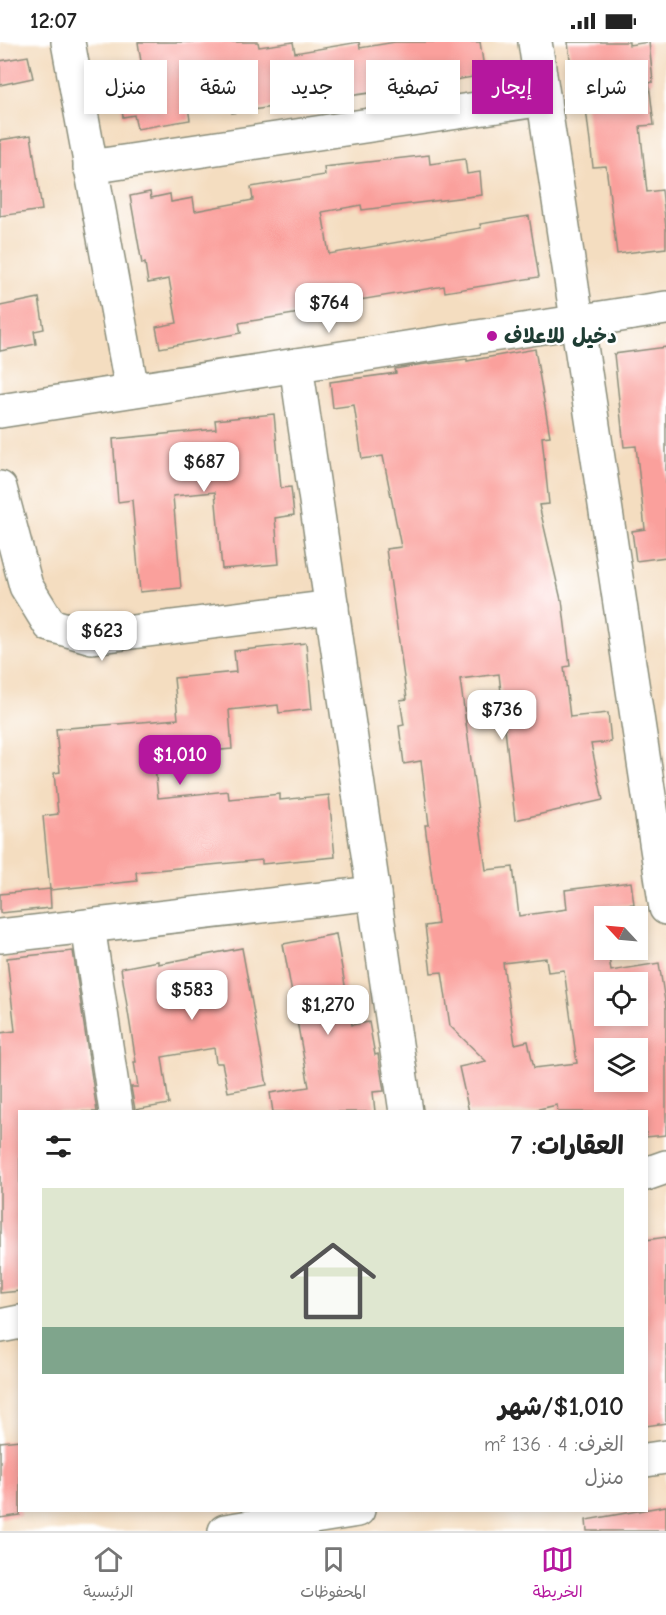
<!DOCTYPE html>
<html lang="ar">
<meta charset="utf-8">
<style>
body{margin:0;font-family:"Comic Neue","Playpen Sans Arabic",sans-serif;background:#f2f2f2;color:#222;direction:rtl;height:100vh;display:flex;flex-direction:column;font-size:22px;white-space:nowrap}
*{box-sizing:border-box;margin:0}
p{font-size:20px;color:#767676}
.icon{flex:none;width:33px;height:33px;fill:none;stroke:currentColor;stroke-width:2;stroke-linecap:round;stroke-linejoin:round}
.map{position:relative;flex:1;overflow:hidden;direction:ltr}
.panel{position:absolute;left:18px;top:1068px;width:630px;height:402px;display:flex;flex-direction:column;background:#fff;border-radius:0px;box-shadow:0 3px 9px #0003;direction:rtl}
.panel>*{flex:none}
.banner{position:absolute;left:18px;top:18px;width:630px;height:54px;direction:rtl;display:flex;gap:12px}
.needle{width:39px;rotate:296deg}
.buttons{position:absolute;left:594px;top:864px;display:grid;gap:12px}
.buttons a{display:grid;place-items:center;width:54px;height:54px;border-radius:0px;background:#fff;box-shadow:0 3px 9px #0003;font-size:30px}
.price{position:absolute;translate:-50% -51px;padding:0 14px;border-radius:12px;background:#fff;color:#222;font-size:20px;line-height:39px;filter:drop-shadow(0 2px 3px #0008)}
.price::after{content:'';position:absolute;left:50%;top:36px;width:18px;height:14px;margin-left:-9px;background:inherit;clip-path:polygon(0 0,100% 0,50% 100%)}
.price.current{background:#b5179e;color:#fff}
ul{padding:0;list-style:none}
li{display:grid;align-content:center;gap:12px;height:318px;padding:0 24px}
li+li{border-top:2px solid #e0e0e0}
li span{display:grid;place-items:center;height:186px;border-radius:0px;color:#555}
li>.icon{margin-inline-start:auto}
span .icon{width:108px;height:108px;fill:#fffc;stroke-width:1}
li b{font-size:26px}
h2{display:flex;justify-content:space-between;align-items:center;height:72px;padding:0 24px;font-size:26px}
.chip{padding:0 21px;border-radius:0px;background:#fff;box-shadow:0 3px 9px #0003;font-size:21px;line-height:54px}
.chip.current{background:#b5179e;color:#fff}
.status{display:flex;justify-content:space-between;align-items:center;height:42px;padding:0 30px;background:#fff;direction:ltr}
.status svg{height:16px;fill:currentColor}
.dock{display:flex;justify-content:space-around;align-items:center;height:84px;border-top:2px solid #e0e0e0;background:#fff;font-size:16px;color:#767676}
.dock a{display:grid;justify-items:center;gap:3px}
.dock .current{color:#b5179e}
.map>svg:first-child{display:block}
</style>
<div class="status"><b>12:07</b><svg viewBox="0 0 49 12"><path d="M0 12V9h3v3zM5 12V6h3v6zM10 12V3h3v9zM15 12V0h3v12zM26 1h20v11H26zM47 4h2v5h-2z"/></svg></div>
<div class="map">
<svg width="666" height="1489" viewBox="0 0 666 1489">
<rect width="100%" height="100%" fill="#fff"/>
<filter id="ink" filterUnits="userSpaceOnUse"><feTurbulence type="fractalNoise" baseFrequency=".0167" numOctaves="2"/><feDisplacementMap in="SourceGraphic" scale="12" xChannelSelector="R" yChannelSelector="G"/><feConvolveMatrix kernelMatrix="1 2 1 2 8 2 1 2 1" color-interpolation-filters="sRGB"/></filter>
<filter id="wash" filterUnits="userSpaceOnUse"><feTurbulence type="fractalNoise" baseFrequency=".008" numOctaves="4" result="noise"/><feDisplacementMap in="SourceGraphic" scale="24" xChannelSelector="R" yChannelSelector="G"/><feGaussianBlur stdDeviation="1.35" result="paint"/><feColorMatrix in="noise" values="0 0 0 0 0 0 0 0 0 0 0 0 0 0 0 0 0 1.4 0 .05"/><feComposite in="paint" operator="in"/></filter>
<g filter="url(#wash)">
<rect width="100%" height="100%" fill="#f4ddc0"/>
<g id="blocks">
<g fill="#faa09c" fill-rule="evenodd">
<polygon points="138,0 258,0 259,5 293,0 295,11 359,0 360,6 395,0 480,0 485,33 420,44 419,37 375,43 376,50 232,71 228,45 189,51 191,59 187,59 190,78 137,87 134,73 123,75 118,38 143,33"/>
<polygon points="568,0 629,0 629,3 649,0 653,40 649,41 654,83 640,84 647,150 662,148 666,186 666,206 617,212 606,124 593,125 582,33 572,34"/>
<polygon points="28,14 33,36 0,43 0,19"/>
<polygon points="31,93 42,168 0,174 0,98"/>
<polygon points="429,113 430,122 465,117 467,132 480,130 482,153 362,168 361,163 322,170 329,212 481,186 480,182 529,174 539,235 445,250 444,244 335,262 336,265 239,281 241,291 160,306 156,285 177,281 169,237 148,241 145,221 142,222 130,154 150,150 151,156 170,152 171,160 193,156 195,169 253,158 251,145 325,133 324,125"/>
<polygon points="39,256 44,287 34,289 36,302 0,309 0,264"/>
<polygon points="666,305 666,515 636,519 632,489 645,487 636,404 624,405 614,312"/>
<path d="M535,307L550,394L542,395L549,462L539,463L561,558H562L570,624L564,625L570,675L608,671L611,700L591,702L603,758L515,778L499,632L460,637L486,828L513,825L519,874L567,867L565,848L631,840L634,862L604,865V908H608L611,929L659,921L666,966V1093L646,1095V1070H558L557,1063L526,1070H469L459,1025L486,1019L450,984L442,930L431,931L425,884L438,882L425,783H429L421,719L404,722L399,684L404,683L400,658L407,657L386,507L401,505L383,414L362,417L354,363L333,366L330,340L396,331L395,327L418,323L467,317V319ZM546,916L548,930L564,928L577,1021L534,1026L528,999L515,1002L503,921ZM604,940H638V974H604ZM604,1006H638V1040H604Z"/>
<polygon points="274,372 281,446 291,445 294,473 275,476 279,522 222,527 215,450 173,454 181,546 140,550 132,458 118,460 113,397 216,387 215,378"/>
<polygon points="306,601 312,667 279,671 278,663 229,668 232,707 154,714 158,756 228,749 229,757 280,752 280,758 329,753 335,815 262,822 262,818 136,830 137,839 50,848 43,774 58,772 54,731 60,730 56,687 178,677 174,636 236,630 234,609"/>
<polygon points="50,847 51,866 0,871 0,852"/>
<polygon points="336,892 352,983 369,980 375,1013 378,1012 384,1049 373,1050 375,1070 273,1070 270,1051 309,1045 283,902"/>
<polygon points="242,906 267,1043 228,1050 222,1021 216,1021 214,1006 162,1015 169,1062 135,1068 131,1045 138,1045 134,1020 136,1020 121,926 158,919 158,922"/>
<polygon points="73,909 97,1070 20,1070 20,1249 0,1251 0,991 15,989 7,916"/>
<polygon points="666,1195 666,1381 646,1384 646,1198"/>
<polygon points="20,1398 20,1473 0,1476 0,1400"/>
<polygon points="666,1464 666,1489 587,1489 586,1478"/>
</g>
</g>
</g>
<g filter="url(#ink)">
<use href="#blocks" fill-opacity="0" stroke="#8a8d7a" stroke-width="1.5"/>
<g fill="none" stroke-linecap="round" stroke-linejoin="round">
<defs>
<g id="minor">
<polyline points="68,0 132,348"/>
<polyline points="535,0 666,866"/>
<polyline points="90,125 544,57"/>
<polyline points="296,323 406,1070"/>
<polyline points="0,369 666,266"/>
<polyline points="0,446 26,544 50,583 92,595 332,565"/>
<polyline points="88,884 116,1070"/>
<polyline points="0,894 374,851"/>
<polyline points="646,1132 666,1125"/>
<polyline points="0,1284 20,1280"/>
<polyline points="646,1418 666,1415"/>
<polyline points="225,1489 358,1468"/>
</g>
</defs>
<use href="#minor" stroke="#8a8d7a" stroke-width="36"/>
<use href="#minor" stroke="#fff" stroke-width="33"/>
</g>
</g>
<circle fill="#b5179e" stroke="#fff" stroke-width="2" cx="492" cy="294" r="6"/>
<g text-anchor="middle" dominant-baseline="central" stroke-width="4.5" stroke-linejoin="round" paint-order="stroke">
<g font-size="21" font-weight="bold" fill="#1f3d34" stroke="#fff" text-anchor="start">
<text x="504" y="294">دخيل للاعلاف</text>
</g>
</g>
</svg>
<div class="buttons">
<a><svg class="needle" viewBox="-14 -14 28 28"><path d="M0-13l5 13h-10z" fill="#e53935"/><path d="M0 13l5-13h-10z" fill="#767676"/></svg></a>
<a><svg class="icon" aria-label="locate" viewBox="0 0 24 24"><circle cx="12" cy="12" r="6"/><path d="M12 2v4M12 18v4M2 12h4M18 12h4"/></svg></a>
<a><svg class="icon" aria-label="layers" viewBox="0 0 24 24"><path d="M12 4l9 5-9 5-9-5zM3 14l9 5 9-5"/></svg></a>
</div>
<b class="price" style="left:329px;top:292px">$764</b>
<b class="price" style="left:204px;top:451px">$687</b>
<b class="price" style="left:102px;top:620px">$623</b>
<b class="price" style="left:502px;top:699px">$736</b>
<b class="price current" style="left:180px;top:744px">$1,010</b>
<b class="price" style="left:192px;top:979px">$583</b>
<b class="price" style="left:328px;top:994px">$1,270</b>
<div class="banner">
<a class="chip">شراء</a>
<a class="chip current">إيجار</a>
<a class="chip">تصفية</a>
<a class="chip">جديد</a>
<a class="chip">شقة</a>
<a class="chip">منزل</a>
</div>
<section class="panel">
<h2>العقارات: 7<svg class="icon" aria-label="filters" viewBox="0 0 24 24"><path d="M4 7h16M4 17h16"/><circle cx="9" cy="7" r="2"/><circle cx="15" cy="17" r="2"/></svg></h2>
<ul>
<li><span style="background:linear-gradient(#dfe7d0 75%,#7fa58c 0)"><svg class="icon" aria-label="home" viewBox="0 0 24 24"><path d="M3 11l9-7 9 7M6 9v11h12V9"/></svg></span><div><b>$1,010/شهر</b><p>الغرف: 4 · 136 m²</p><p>منزل</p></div></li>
</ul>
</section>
</div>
<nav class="dock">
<a class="current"><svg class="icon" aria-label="map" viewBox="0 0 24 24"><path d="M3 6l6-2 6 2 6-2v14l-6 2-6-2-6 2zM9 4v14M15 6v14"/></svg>الخريطة</a>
<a><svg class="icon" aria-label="saved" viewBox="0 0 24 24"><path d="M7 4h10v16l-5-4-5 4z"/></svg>المحفوظات</a>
<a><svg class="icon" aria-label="home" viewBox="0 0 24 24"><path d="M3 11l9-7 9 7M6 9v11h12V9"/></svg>الرئيسية</a>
</nav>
